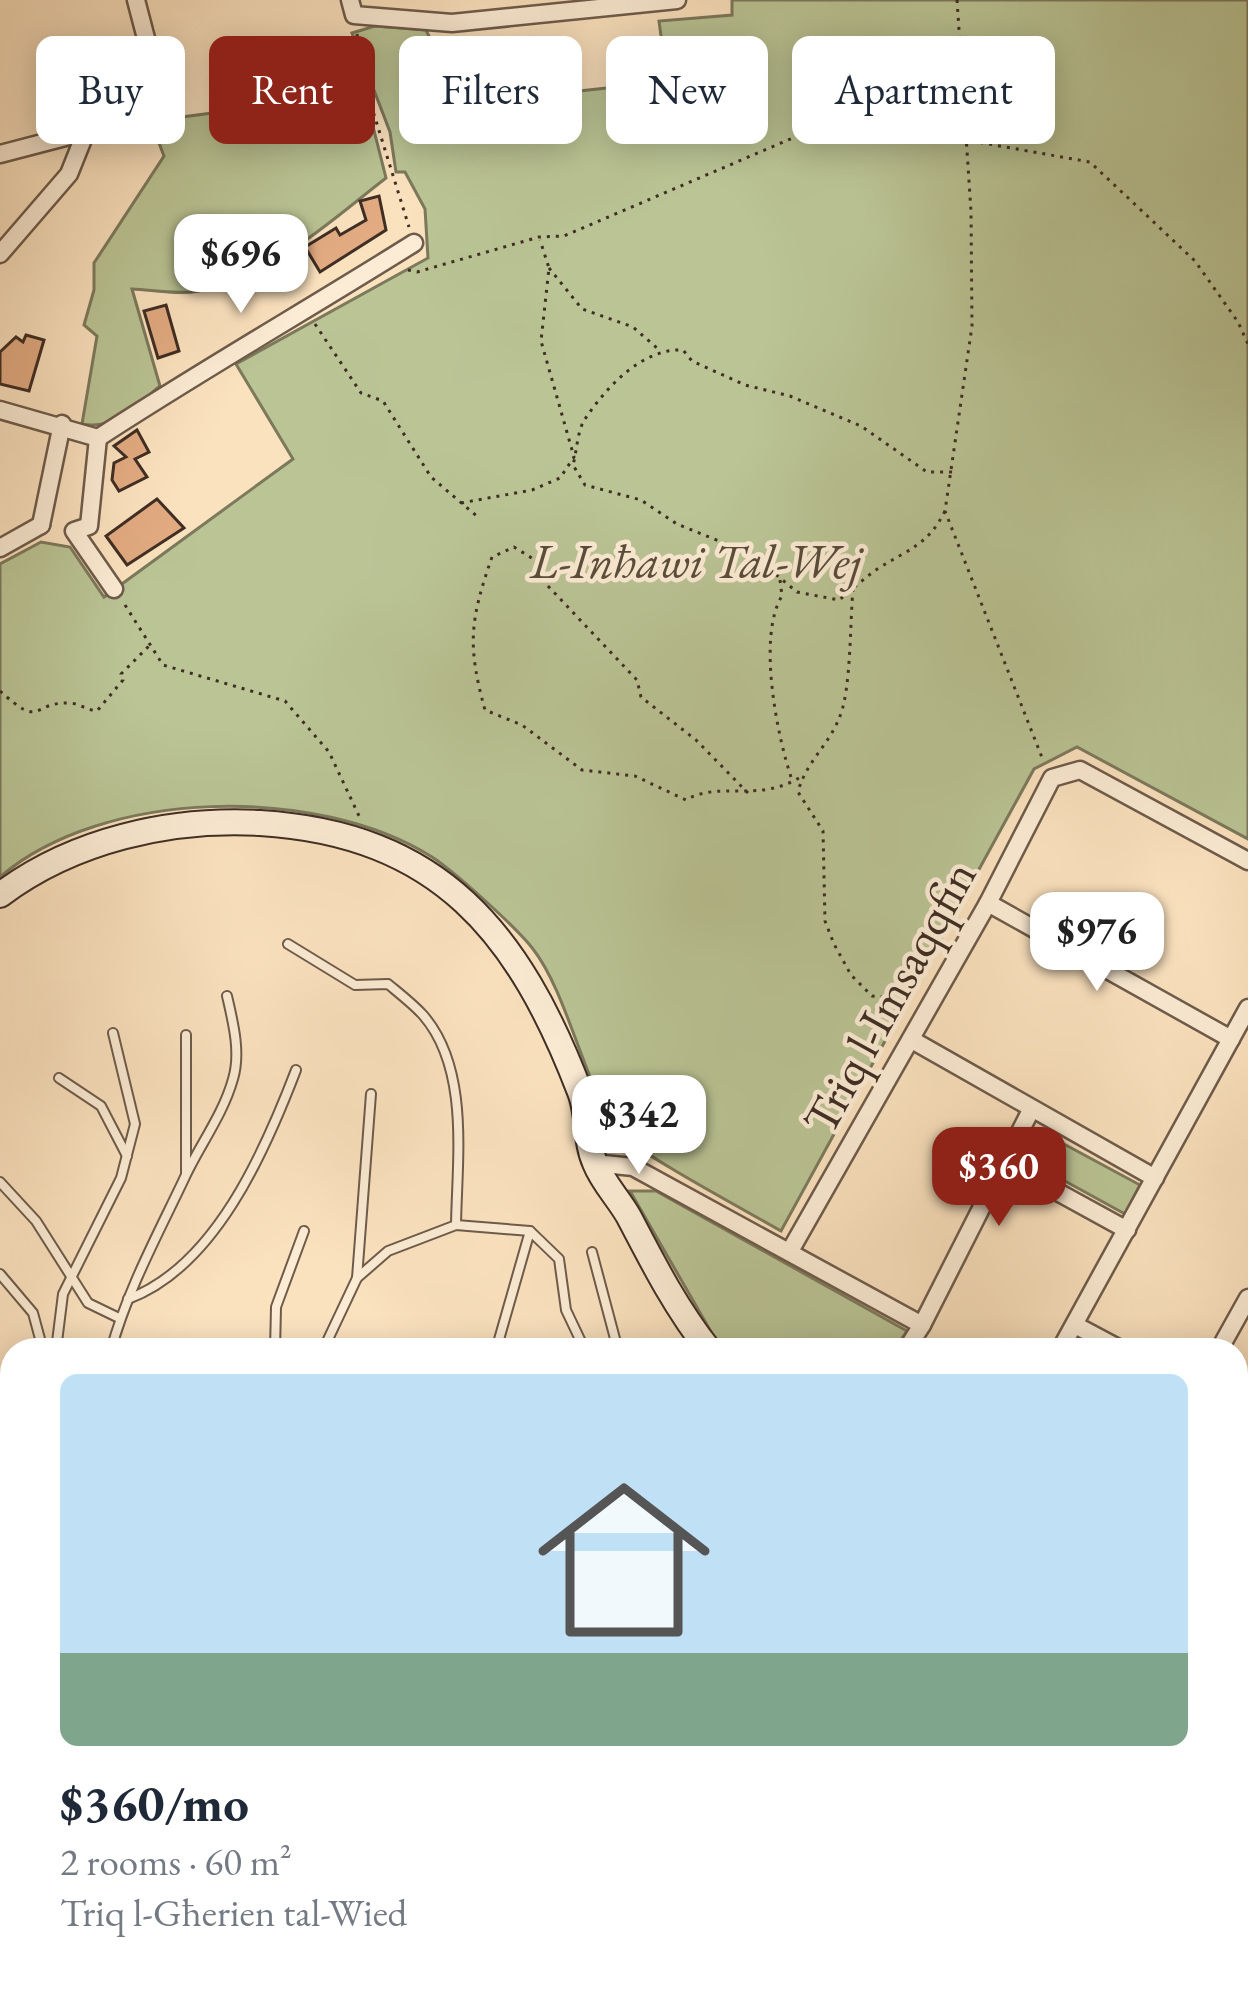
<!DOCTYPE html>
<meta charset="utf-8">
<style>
body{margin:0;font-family:"EB Garamond",serif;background:#f6f6f7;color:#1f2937;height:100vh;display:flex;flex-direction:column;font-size:45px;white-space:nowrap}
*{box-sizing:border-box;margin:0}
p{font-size:39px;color:#747a83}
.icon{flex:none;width:66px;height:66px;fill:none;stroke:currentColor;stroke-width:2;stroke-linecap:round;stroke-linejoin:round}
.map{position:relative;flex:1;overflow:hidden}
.panel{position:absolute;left:0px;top:1338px;width:1248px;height:660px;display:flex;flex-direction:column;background:#fff;border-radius:36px 36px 0 0;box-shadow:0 6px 30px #0003}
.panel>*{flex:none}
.banner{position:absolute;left:36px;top:36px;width:1176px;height:108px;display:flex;gap:24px}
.price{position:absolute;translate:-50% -102px;padding:0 27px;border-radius:24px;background:#fff;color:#222;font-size:39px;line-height:78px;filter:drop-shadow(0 3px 6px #0008)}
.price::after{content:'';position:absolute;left:50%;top:72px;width:36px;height:27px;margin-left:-18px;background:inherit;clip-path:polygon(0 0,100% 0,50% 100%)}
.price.selected{background:#8f2418;color:#fff}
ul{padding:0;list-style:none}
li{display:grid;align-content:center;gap:24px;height:636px;padding:0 60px}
li span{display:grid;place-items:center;height:372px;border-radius:18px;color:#555}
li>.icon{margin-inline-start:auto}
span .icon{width:216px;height:216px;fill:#fffc;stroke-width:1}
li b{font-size:51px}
.pill{padding:0 42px;border-radius:18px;background:#fff;box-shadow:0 6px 30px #0003;font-size:42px;line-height:108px}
.pill.selected{background:#8f2418;color:#fff}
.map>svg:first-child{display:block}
</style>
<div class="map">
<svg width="1248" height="1998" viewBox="0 0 1248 1998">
<rect width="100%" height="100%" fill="#fbe2bf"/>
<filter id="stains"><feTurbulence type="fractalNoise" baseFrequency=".00167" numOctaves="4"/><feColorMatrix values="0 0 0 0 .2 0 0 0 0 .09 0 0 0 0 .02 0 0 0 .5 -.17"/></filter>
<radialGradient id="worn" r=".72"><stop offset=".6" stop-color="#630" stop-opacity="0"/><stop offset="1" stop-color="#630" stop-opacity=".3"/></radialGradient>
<g fill="#bac495" stroke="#7c795c" stroke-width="3">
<path d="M732,0H1248V839L1077,747L1034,769L781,1231C752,1214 632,1150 618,1131C584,1085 568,994 533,949C517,928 455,872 432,857C318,785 103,788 0,877V564L41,542L70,547L104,597L293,459L236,364L428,258L425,209L405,172H396L390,132L352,33L375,26L426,30L461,104L643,84L664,58L659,21L732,15Z"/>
<path d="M362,83L386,178C329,222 271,277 199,291C178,295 153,290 132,289L160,386C135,407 115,430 82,424L97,336L84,325L94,290V263L164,156L157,138L182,117L340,96Z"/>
<polygon points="1038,1130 1140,1185 1125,1214 1023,1158"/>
<polygon points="630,1191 656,1191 907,1331 894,1350 729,1350 714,1337"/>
</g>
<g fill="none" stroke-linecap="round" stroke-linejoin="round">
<g stroke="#79847c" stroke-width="6">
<polyline points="1236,1933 1248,1941"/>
<polyline points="160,1998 186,1986"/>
</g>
</g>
<g fill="#e2ab82" stroke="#3f2e24" stroke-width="3">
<polygon points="379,196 386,230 320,272 305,247 336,228 340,235 366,220 360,201"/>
<polygon points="166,305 179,351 158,358 144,311"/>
<polygon points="26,335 44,340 29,391 0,384 0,352 16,337 23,342"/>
<polygon points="137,430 149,452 135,459 147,477 119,491 112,480 114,463 126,457 114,446"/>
<polygon points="157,499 184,528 127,565 106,536"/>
</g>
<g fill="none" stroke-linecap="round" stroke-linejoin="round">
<defs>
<g id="service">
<path d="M288,944L355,985L388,984C400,994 413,1004 423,1015C470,1069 457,1159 456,1225"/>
<polyline points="186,1035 186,1173"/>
<polyline points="59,1078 101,1106 127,1156"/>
<polyline points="0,1182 36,1221 88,1303 119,1318"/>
<polyline points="592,1252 618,1350"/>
<polyline points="0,1274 33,1313 43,1350"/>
<polyline points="357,1278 388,1251 456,1225 530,1231 559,1259 566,1310 585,1350"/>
<path d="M128,1299C215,1267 265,1151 296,1070"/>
<polyline points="56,1350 63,1294 121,1178 135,1124 113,1033"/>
<path d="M111,1350C127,1291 158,1234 184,1179C199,1146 223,1115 233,1079C241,1053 233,1022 227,996"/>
<polyline points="275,1350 276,1307 304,1231"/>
<polyline points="323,1350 357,1278 371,1094"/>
<polyline points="496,1350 530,1231"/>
<polyline points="0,1842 12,1848"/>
</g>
<g id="minor">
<polyline points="350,0 354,15 452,23 677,0"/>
<polyline points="0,154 165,111 136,0"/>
<polyline points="0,254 69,174 85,134"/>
<polyline points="0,410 98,438"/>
<path d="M98,438C202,370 309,309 414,243"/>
<polyline points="98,438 89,526 74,531 114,589"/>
<polyline points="41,525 62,424"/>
<polyline points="0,548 41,525"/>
<polyline points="988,903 1231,1039"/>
<polyline points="912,1040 1155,1178"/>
<polyline points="1003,1162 1127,1230"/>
<polyline points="594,1163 633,1167 922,1325 906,1350"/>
<polyline points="790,1251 988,903 1052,778 1080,770 1248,861"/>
<polyline points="922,1325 1031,1110"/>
<polyline points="1075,1325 1122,1350"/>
<polyline points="1060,1350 1248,1008"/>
<polyline points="1219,1350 1248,1298"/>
<polyline points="1236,1409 1248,1415"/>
<polyline points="1236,1578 1248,1585"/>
<polyline points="32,1998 46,1986"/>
</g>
<g id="secondary">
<path d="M0,895C73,840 170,818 260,823C440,834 519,933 580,1092C589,1114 585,1141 595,1163C603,1183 619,1199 629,1217C654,1265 676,1308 709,1350"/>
<polyline points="1236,1607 1248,1611"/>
</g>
</defs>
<use href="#service" stroke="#6e5b4b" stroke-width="12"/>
<use href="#minor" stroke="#6e5b4b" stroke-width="21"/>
<use href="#secondary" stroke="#3f2e24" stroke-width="28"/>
<g stroke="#3f2e24" stroke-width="3" stroke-dasharray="3 6" stroke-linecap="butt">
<polyline points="957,0 971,211 972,326 945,511 1043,760"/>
<polyline points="357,34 363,79 409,227"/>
<polyline points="549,268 582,309 633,327 657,348"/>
<polyline points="408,270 417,272 539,237 564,236 823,125 917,124 966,140 1090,162 1195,261 1238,322 1248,344"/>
<polyline points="315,324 361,393 383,401 431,477 479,518"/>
<polyline points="461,503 532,490 560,478 574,457 541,341 549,268 540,240"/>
<path d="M945,511C928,545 909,549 879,568C865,577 852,590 839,600L797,592L751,554L677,524L641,500L585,485L573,465C577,451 577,431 585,419C607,386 643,348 683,350L692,361L745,385L790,396L861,426L927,472H953"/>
<path d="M780,580L782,596C757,636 777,736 792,780"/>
<path d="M853,589C850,622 851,689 840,716C830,744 805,763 798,792L823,831L825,921L834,944L851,975L872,996L884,997L902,1018"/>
<polyline points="125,605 163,665 285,701 329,752 360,818"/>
<path d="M0,691C43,730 30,702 69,703C78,703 87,710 97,711L123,680L121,674L149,646"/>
<path d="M748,793L696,740L641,697L637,680L547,585L535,560L514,547L492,557C470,620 467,645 485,710L522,725L582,770L635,776L686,800C720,780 759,804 802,776"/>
<polyline points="201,1986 211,1992 227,1986"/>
<polyline points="1073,1986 1089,1998"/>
</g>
<use href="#service" stroke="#fcecd5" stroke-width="8"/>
<use href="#minor" stroke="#fcecd5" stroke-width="16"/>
<use href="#secondary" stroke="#fcecd5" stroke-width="24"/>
</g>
<g text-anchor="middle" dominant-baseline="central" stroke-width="9" stroke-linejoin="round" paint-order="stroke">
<g font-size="48" font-style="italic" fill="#584c3b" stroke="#fcecd5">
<text x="696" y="561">L-Inħawi Tal-Wej</text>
</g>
<g font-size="48" fill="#3f2e24" stroke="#fcecd5">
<text transform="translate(889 997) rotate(-61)">Triq l-Imsaqqfin</text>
</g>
</g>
<rect width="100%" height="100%" filter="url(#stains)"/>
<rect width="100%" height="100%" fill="url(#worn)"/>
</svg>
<b class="price" style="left:241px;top:316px">$696</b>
<b class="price" style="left:1097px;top:994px">$976</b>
<b class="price" style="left:639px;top:1177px">$342</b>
<b class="price selected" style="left:999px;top:1229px">$360</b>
<div class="banner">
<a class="pill">Buy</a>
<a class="pill selected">Rent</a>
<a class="pill">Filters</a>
<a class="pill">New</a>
<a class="pill">Apartment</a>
</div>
<section class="panel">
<ul>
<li><span style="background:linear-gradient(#bfe0f5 75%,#7fa58c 0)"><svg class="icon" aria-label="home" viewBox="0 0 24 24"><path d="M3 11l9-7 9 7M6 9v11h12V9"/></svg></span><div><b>$360/mo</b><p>2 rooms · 60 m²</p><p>Triq l-Għerien tal-Wied</p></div></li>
</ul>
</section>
</div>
